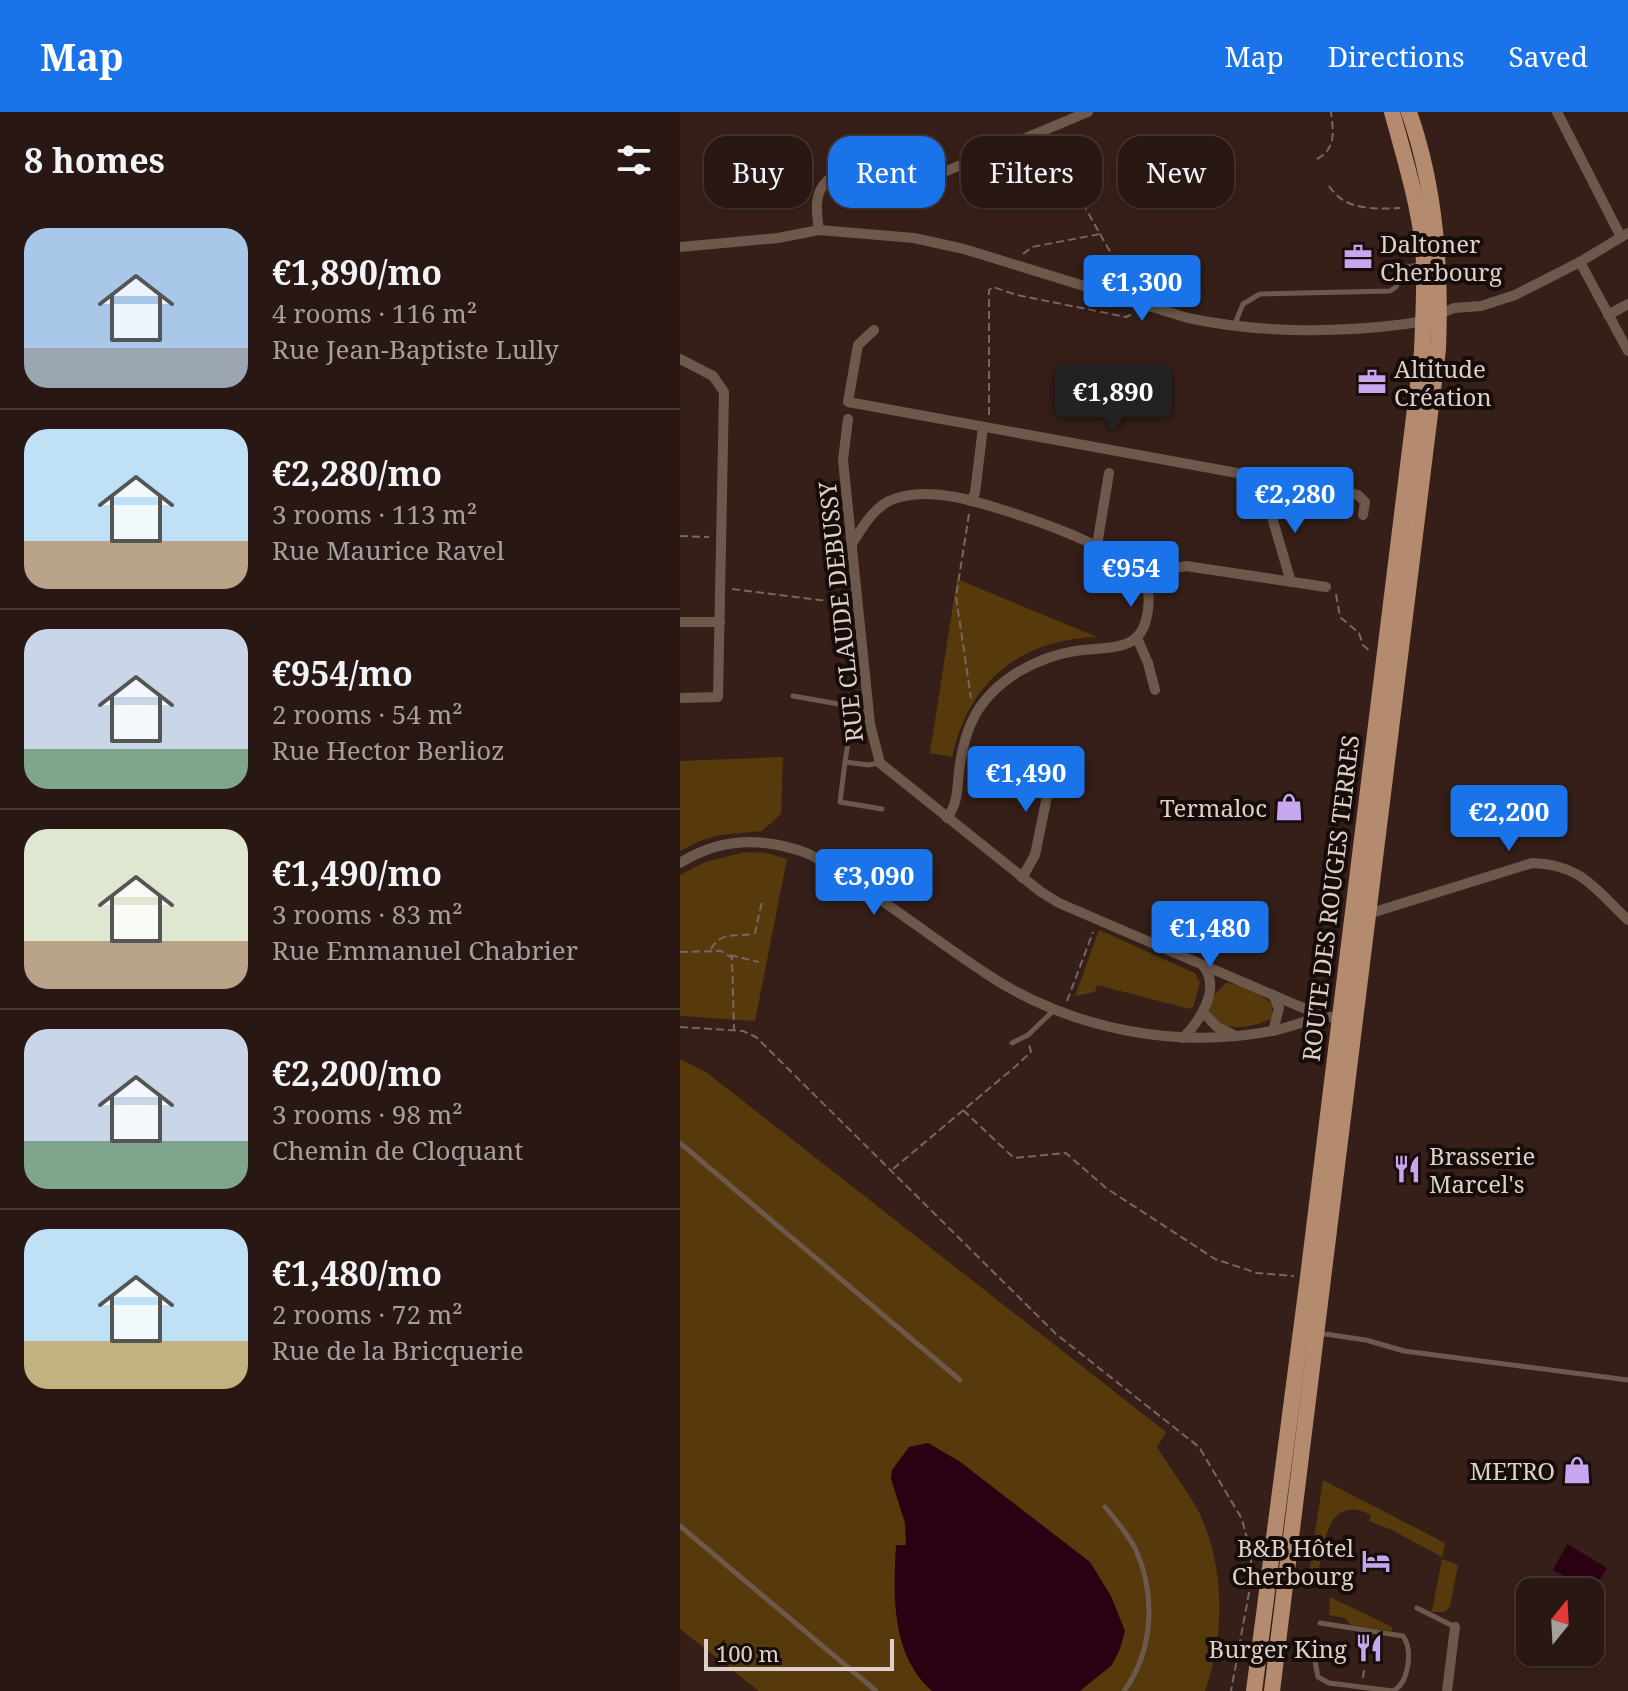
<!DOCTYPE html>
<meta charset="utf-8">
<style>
body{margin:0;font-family:"Noto Serif",serif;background:#342420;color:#f1f3f6;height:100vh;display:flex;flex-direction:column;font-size:30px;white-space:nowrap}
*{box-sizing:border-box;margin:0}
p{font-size:26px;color:#a59f9f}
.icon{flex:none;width:44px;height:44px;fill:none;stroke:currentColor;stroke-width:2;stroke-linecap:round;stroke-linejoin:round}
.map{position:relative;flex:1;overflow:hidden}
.panel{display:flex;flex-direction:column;background:#281712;width:680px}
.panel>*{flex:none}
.guide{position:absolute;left:24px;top:24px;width:760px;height:72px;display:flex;gap:16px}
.needle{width:52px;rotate:18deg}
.buttons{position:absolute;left:836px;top:1466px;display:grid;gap:16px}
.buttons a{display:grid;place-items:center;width:88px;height:88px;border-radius:16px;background:#281712;box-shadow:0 2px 6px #0004,0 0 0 2px #443632;font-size:40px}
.scale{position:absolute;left:24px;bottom:20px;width:190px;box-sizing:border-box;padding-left:8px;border:4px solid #dfcfca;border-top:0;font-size:22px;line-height:28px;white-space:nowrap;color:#dfcfca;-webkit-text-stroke:6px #160c09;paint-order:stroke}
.price{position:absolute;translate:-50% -68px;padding:0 18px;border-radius:8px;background:#1a73e8;color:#fff;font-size:26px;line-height:52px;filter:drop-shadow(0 2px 4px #0008)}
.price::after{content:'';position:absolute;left:50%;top:48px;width:24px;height:18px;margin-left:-12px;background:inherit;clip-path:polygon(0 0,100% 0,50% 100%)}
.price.on{background:#222;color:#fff}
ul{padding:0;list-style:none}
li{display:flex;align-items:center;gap:24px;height:200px;padding:0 24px}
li+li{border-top:2px solid #443632}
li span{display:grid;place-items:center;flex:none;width:224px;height:160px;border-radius:24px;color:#555}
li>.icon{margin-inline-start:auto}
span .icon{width:96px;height:96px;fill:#fffc;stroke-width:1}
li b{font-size:34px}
h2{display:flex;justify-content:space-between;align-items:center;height:96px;padding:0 24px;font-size:34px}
.tag{padding:0 28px;border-radius:24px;background:#281712;box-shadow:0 2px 6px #0004,0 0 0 2px #443632;font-size:28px;line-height:72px}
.tag.on{background:#1a73e8;color:#fff}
header{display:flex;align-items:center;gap:48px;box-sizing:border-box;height:112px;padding:0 40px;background:#1a73e8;color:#fff}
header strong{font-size:38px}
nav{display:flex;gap:44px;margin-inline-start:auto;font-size:28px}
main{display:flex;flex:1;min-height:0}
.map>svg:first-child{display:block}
</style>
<header>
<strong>Map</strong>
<nav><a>Map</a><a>Directions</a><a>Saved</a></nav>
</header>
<main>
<section class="panel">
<h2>8 homes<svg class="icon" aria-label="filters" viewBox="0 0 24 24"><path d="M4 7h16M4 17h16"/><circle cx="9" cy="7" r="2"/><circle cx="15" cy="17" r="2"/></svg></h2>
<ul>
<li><span style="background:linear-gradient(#a9c7e8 75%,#9aa5b1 0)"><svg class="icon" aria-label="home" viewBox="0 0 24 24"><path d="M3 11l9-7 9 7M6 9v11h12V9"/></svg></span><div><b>€1,890/mo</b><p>4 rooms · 116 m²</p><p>Rue Jean-Baptiste Lully</p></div></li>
<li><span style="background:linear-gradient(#bfe0f5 70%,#b9a48a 0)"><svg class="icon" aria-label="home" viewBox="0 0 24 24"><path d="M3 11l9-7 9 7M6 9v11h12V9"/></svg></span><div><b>€2,280/mo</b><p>3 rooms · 113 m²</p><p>Rue Maurice Ravel</p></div></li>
<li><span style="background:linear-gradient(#c9d6e8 75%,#7fa58c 0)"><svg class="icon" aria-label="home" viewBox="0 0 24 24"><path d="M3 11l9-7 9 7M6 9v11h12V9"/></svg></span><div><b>€954/mo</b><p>2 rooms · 54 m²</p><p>Rue Hector Berlioz</p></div></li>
<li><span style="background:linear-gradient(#dfe7d0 70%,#b9a48a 0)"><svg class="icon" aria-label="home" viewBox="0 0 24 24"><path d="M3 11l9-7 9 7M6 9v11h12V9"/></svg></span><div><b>€1,490/mo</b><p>3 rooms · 83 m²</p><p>Rue Emmanuel Chabrier</p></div></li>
<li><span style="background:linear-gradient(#c9d6e8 70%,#7fa58c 0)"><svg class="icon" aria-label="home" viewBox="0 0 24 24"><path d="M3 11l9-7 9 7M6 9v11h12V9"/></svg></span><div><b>€2,200/mo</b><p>3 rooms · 98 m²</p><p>Chemin de Cloquant</p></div></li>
<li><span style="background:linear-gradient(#bfe0f5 70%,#c2b280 0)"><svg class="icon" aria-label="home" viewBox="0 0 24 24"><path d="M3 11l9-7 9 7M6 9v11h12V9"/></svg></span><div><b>€1,480/mo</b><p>2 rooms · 72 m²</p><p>Rue de la Bricquerie</p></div></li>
</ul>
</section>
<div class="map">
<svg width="948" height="1579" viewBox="0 0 948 1579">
<rect width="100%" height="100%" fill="#361f18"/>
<g fill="#563a0c">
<path d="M277,467L417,525C339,528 289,569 272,645L250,641Z"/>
<polygon points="103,645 101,702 82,719 40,723 20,729 0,739 0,649"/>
<polygon points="65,740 87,741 107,747 75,909 0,904 0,763 25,750"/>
<polygon points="419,818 515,861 520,871 513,895 510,897 417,873 415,880 395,884"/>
<path d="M546,871C561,872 584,882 593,894L591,907C571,916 538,923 529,897L533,884Z"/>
<path d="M0,947L26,960L486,1320L477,1335C491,1358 513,1385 523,1409C545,1462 544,1526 525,1579H79L0,1517Z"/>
<path d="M643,1368L765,1431L762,1445L712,1418L689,1409L691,1403C646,1380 643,1436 638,1465L629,1460Z"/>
<polygon points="762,1447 778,1453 770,1494 765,1500 752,1500"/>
<polygon points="650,1485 712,1515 712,1519 671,1513 665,1506 649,1503"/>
</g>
<g fill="#2b0012">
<path d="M248,1331L279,1349L410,1450L431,1484L445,1519L440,1537L432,1553L400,1579H252C211,1543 213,1483 216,1433H226L225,1411L211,1367L212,1358L229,1335Z"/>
<polygon points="887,1432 927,1456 912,1480 873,1458"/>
</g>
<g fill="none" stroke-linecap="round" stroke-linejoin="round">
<g stroke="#7a6660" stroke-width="2" stroke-dasharray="8 4" stroke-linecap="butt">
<path d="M637,47C657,36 653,19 651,0"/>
<path d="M649,74C665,99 694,97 720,96"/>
<polyline points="420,122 448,171 456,178"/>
<polyline points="343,142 352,135 420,122 369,31"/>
<polyline points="309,303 309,178 313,175 337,183 446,205 455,201"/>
<polyline points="289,402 276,485 291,586"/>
<polyline points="0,424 29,425"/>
<polyline points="52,477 164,491"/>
<polyline points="656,482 660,505 679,521 683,533 691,540"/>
<path d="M31,837C41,818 58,826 75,821L82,789"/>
<polyline points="0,840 41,839 52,846 54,918"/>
<polyline points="50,843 79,850"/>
<polyline points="387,889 413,820"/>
<polyline points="0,915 63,919 76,925 376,1222 519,1335 562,1407 571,1443 571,1470 551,1579"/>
<polyline points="283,998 334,1046 386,1041 426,1076 535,1147 577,1161 614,1164"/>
<polyline points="213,1057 336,954 351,940 349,932"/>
<polyline points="683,1566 684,1557"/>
</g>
<g stroke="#6d594b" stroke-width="5">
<polyline points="554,214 563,192 580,182 710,179 716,175 722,156 739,153"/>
<polyline points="113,584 187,597"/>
<polyline points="170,617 165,650 189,653 199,651"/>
<polyline points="165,650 160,690 202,697"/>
<polyline points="332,931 348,923 374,898"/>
<polyline points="0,1031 280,1268"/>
<polyline points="638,1221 686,1228 724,1239 948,1268"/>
<path d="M425,1395C436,1408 447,1421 455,1436C476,1481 474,1538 444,1579"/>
<polyline points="0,1414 196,1579"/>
<polyline points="737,1496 775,1515"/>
<path d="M635,1549L638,1565L649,1571L713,1579C729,1571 733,1538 723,1524L640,1511"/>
</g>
<g stroke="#6d594b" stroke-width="10">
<polyline points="877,0 941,125"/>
<path d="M139,118C137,102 133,83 146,70C167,49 193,83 216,80L408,0"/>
<path d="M0,135L98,126L139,118L234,126L284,137L508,206C579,221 654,221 726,212L743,209L774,196L801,194L835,183L900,150L948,121"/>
<polyline points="900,150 948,239"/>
<polyline points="928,203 948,192"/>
<polyline points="194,218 178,233 168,290 678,383 685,390 683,403"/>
<polyline points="0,247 33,264 44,280 38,585 2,586"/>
<polyline points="168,307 163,348 190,612 200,651 361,780 379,791 616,893 645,904 663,907"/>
<polyline points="586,385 611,470"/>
<polyline points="291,389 295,381 303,315"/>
<path d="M173,430C183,415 192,398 209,389C228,380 254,381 275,385C312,392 452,436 466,472C470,481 469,498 466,508C458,542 422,534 395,539C376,542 355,550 338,560C298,585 284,615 279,660C277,678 278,691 267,706"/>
<polyline points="417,433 429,361"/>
<polyline points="466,471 484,458 506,454 646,475"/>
<polyline points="0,510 40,510"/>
<polyline points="457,526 468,551 475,578"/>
<path d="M0,751C41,725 85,725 129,742C195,779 253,828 316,868C397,918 498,937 592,919C609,916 627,908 644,904"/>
<polyline points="342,766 355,743 371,665 377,653"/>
<path d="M688,802L852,751C901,752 915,777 948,808"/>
<polyline points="593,883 599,896 593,919"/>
<polyline points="524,901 537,915 554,923"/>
<path d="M503,926C519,910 542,876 523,854"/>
<polyline points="767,1579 775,1515"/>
</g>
<g stroke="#b58b6f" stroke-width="16">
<path d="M574,1579L628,1165L742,240C743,205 746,169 743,134C738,89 724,44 712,0"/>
<path d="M592,1579L758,237C761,156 756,77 729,0"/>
</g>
</g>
<defs>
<symbol id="office-bare" viewBox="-9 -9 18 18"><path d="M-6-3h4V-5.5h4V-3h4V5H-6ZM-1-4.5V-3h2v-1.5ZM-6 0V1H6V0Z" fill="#c7a6ef" stroke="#160c09" stroke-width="2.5" paint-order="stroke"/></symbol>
<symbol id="shop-bare" viewBox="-9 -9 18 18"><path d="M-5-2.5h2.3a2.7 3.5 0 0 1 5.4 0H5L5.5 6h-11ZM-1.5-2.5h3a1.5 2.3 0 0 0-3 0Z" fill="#c7a6ef" stroke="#160c09" stroke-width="2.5" paint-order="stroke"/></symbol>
<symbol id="restaurant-bare" viewBox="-9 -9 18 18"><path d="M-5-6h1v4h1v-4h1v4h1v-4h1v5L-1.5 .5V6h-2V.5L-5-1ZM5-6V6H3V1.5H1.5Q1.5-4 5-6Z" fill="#c7a6ef" stroke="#160c09" stroke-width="2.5" paint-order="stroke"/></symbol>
<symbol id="hotel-bare" viewBox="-9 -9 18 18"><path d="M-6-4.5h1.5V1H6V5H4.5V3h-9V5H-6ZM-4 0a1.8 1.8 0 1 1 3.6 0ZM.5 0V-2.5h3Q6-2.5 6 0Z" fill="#c7a6ef" stroke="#160c09" stroke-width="2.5" paint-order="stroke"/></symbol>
</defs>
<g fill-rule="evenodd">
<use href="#office-bare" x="658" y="125" width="40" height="40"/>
<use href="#office-bare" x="672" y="250" width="40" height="40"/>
<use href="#shop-bare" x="589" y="675" width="40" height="40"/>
<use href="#restaurant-bare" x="707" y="1037" width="40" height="40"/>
<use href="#shop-bare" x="877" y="1338" width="40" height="40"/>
<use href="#hotel-bare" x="676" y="1429" width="40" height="40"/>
<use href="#restaurant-bare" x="669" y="1516" width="40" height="40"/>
</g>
<g text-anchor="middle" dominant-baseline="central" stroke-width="8" stroke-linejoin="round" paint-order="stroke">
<g font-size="24" fill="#dfcfca" stroke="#160c09" text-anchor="end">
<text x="700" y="131" text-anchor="start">Daltoner<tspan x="700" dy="28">Cherbourg</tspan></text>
<text x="714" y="256" text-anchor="start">Altitude<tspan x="714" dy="28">Création</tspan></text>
<text x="587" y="695">Termaloc</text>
<text x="749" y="1043" text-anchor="start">Brasserie<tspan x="749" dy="28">Marcel's</tspan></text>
<text x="875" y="1358">METRO</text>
<text x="674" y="1435">B&amp;B Hôtel<tspan x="674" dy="28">Cherbourg</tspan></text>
<text x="667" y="1536">Burger King</text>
</g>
<g font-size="24" fill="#dfcfca" stroke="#160c09">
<text transform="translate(160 500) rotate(-96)">RUE CLAUDE DEBUSSY</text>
<text transform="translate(650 786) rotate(-83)">ROUTE DES ROUGES TERRES</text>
</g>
</g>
</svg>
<div class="buttons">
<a><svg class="needle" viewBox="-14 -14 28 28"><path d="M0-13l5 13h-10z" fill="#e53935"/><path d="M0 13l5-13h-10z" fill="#a59f9f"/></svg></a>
</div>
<div class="scale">100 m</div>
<b class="price" style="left:462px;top:211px">€1,300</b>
<b class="price on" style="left:433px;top:321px">€1,890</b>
<b class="price" style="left:615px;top:423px">€2,280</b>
<b class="price" style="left:451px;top:497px">€954</b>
<b class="price" style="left:346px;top:702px">€1,490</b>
<b class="price" style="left:829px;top:741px">€2,200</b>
<b class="price" style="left:194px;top:805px">€3,090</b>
<b class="price" style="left:530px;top:857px">€1,480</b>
<div class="guide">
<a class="tag">Buy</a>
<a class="tag on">Rent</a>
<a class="tag">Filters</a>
<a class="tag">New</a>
</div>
</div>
</main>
